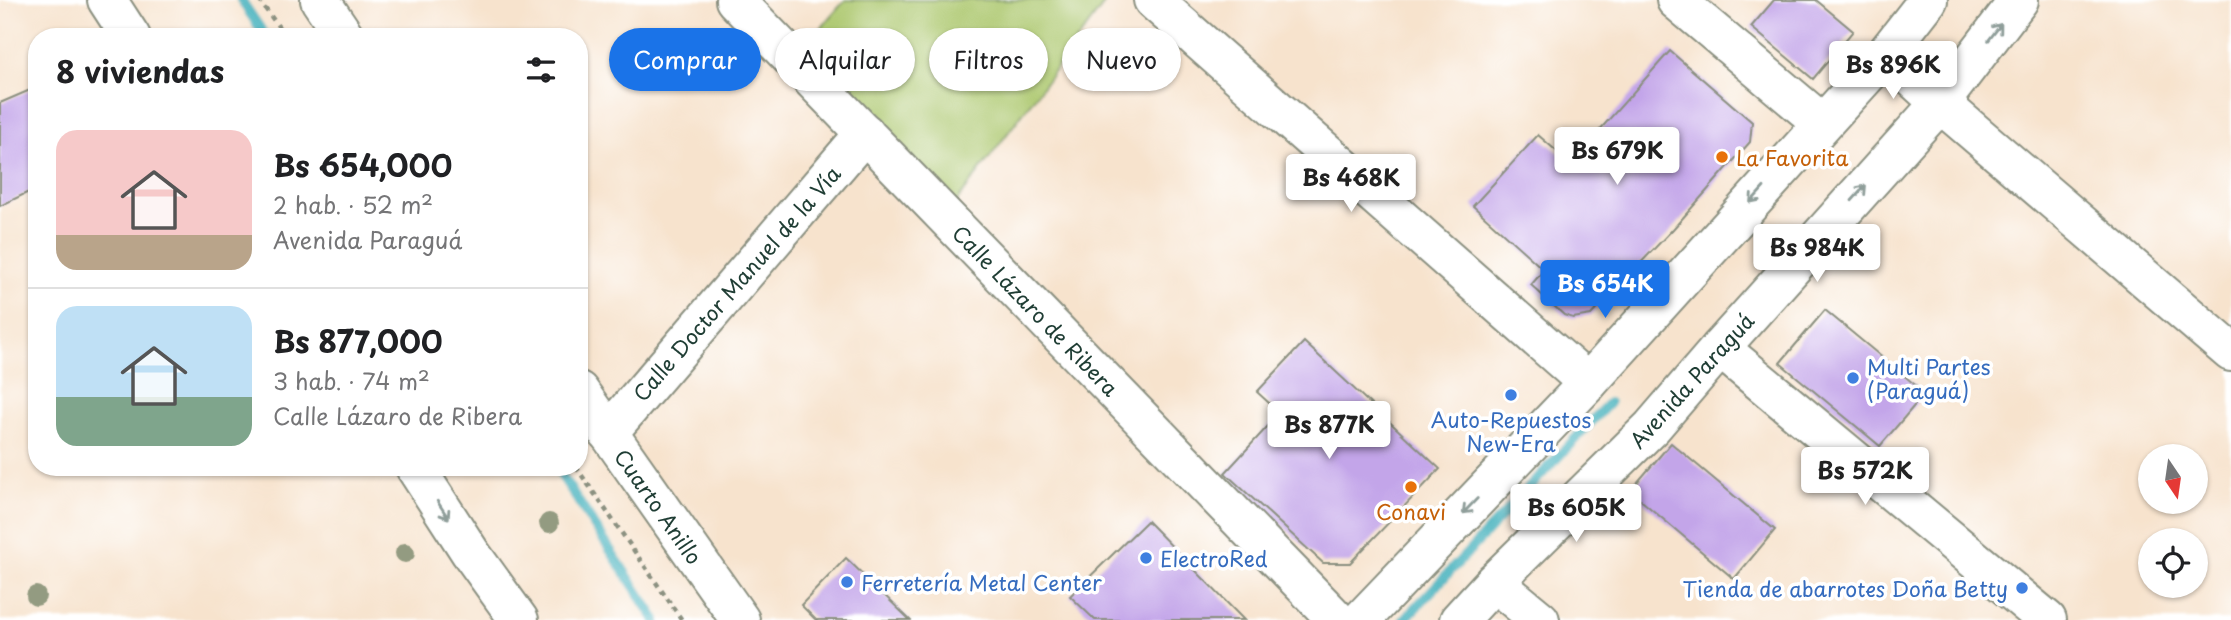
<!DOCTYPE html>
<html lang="es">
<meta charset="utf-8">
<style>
body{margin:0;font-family:"Playpen Sans",sans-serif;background:#f6f6f6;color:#202124;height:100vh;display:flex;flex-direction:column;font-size:26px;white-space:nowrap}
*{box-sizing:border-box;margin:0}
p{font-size:23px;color:#757577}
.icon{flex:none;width:38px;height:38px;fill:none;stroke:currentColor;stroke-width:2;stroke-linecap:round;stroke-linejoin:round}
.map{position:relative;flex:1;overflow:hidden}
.panel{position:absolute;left:28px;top:28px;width:560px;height:448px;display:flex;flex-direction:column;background:#fff;border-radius:28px;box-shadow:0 2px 5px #0004}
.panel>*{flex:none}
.banner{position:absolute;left:609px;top:28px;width:665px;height:63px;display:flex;gap:14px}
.needle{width:46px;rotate:167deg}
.buttons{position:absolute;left:2138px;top:444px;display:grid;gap:14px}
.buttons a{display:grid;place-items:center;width:70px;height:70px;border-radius:50%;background:#fff;box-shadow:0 2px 5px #0004;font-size:35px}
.price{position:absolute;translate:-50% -60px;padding:0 16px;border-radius:7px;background:#fff;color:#222;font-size:23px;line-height:46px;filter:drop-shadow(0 2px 4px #0008)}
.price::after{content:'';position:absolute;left:50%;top:42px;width:21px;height:16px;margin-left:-10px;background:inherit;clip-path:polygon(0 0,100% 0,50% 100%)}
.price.selected{background:#1a73e8;color:#fff}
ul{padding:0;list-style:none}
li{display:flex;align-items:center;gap:21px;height:175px;padding:0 28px}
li+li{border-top:2px solid #e0e0e0}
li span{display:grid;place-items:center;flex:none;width:196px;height:140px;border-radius:21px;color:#555}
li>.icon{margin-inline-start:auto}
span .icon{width:84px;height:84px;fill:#fffc;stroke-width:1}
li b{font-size:30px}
h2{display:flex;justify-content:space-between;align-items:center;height:84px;padding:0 28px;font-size:30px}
.pill{padding:0 24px;border-radius:32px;background:#fff;box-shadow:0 2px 5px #0004;font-size:24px;line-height:63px}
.pill.selected{background:#1a73e8;color:#fff}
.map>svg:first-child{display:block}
</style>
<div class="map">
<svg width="2231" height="620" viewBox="0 0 2231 620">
<rect width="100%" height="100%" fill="#fff"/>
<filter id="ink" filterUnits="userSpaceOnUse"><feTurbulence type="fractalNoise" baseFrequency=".0143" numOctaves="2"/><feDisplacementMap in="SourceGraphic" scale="14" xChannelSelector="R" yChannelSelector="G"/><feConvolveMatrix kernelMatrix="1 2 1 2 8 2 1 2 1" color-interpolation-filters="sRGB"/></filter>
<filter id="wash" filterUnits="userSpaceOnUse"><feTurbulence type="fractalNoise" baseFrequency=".00686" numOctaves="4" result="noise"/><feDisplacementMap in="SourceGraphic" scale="28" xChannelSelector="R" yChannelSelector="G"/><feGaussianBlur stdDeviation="1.57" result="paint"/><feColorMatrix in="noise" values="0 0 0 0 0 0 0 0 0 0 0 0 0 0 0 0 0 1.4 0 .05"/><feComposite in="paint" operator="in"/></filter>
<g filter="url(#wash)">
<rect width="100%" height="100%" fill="#f7e3cd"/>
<polygon fill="#acc76d" stroke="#668250" stroke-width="2" points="845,0 1107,0 952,208 801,52"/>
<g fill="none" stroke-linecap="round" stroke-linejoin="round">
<g stroke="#3eaeba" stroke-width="10">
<polyline points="241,0 266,37"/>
<polyline points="556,467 656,620"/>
<polyline points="1404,620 1609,403"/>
</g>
</g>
<g id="blocks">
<g fill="#c3a5e9">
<polygon points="1774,0 1816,0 1853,31 1813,79 1751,27"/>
<polygon points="1670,51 1752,122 1750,142 1673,229 1591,315 1573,318 1564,315 1531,285 1544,270 1473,206 1538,135 1561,155 1572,144 1581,151"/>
<polygon points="37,87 37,188 0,206 0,103"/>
<polygon points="1825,310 1925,393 1880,446 1780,363"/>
<polygon points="1304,342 1440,469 1350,563 1323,563 1225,473 1280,413 1257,392"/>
<polygon points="1671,443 1775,530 1734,579 1630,491"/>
<polygon points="1147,521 1244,620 1095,620 1070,596"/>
<polygon points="846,558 910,620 816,620 801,605"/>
</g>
</g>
</g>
<g filter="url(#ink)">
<use href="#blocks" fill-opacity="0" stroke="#8b9080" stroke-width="2"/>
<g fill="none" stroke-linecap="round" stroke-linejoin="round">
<defs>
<g id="minor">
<polyline points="735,0 1337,620"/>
<polyline points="1153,0 1588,383"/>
<polyline points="1676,0 1822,123"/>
<polyline points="1886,54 1940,103 2231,352"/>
<polyline points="1720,348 2047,620"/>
<polyline points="608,433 865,133"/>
<polyline points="1494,582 1540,620"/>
</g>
<g id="major">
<polyline points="1361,620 1588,383 1886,54 1928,0"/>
<polyline points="1459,620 1494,582 1652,427 1720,348 1940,103 2019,0"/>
</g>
<g id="highway">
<polyline points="107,0 131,37"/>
<polyline points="320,0 345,37"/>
<polyline points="579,391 740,620"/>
<polyline points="415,467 470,552 519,620"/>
</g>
</defs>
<use href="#minor" stroke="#8b9080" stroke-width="42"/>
<use href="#major" stroke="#8b9080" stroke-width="42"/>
<use href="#highway" stroke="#8b9080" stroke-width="42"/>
<g stroke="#8b9080" stroke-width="4.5" stroke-dasharray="5 5" stroke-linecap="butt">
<polyline points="259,0 286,37"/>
<polyline points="576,467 682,620"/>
</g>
<use href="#minor" stroke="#fff" stroke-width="38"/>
<use href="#major" stroke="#fff" stroke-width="38"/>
<use href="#highway" stroke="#fff" stroke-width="38"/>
</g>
<g fill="#939b81">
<circle cx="549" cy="523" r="10"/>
<circle cx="405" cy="553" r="10"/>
<circle cx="36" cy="596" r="10"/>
</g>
<defs><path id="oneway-shaft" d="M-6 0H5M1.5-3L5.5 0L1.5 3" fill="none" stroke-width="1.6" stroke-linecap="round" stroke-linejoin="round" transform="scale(1.75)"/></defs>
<g stroke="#8f9e9a">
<use href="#oneway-shaft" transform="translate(1995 32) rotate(-52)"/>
<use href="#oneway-shaft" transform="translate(1859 193) rotate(-48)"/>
<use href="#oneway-shaft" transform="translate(1757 195) rotate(132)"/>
<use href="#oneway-shaft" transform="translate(1470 506) rotate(134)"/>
<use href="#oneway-shaft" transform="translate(443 510) rotate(57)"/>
</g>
</g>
<g fill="#e8710a" stroke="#fff" stroke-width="2.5">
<circle cx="1722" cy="157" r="7"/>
<circle cx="1411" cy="487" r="7"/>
</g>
<g fill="#3f7fe0" stroke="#fff" stroke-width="2.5">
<circle cx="1853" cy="378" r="7"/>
<circle cx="1511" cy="395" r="7"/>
<circle cx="1146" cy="558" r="7"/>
<circle cx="847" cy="582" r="7"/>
<circle cx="2022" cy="588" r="7"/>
</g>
<g text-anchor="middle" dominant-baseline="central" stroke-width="7" stroke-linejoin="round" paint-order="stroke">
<g font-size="21" fill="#c56008" stroke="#fff" text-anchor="start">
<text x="1736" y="157">La Favorita</text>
<text x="1411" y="511" text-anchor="middle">Conavi</text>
</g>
<g font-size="21" fill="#1f3d34" stroke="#fff">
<text transform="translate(736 283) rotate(-49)">Calle Doctor Manuel de la Vía</text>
<text transform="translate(1036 310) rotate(46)">Calle Lázaro de Ribera</text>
<text transform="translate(1691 380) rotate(-48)">Avenida Paraguá</text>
<text transform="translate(659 506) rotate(55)">Cuarto Anillo</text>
</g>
<g font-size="21" fill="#366cbe" stroke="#fff" text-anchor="start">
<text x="1867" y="366">Multi Partes<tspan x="1867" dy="24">(Paraguá)</tspan></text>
<text x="1511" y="419" text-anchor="middle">Auto-Repuestos<tspan x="1511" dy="24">New-Era</tspan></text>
<text x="1160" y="558">ElectroRed</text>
<text x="861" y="582">Ferretería Metal Center</text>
<text x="2008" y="588" text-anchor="end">Tienda de abarrotes Doña Betty</text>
</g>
</g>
</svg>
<div class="buttons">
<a><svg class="needle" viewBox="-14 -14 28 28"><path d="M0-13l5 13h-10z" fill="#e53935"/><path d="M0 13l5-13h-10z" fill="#757577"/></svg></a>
<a><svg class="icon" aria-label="locate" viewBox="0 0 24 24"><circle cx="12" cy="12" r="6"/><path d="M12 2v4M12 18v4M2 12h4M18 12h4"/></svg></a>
</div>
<b class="price" style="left:1893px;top:101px">Bs 896K</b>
<b class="price" style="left:1617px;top:187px">Bs 679K</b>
<b class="price" style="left:1351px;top:214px">Bs 468K</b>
<b class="price" style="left:1817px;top:284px">Bs 984K</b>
<b class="price selected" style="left:1605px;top:320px">Bs 654K</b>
<b class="price" style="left:1329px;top:461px">Bs 877K</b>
<b class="price" style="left:1865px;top:507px">Bs 572K</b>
<b class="price" style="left:1576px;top:544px">Bs 605K</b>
<div class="banner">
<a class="pill selected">Comprar</a>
<a class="pill">Alquilar</a>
<a class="pill">Filtros</a>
<a class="pill">Nuevo</a>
</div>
<section class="panel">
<h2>8 viviendas<svg class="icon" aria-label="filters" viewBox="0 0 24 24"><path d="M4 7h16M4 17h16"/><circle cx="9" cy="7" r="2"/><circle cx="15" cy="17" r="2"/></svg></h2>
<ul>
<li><span style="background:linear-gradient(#f6c9c9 75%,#b9a48a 0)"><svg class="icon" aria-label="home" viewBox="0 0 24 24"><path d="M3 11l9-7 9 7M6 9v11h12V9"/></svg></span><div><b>Bs 654,000</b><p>2 hab. · 52 m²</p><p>Avenida Paraguá</p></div></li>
<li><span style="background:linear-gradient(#bfe0f5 65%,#7fa58c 0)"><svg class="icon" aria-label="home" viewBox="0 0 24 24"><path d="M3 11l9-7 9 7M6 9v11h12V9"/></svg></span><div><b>Bs 877,000</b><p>3 hab. · 74 m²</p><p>Calle Lázaro de Ribera</p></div></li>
</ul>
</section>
</div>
